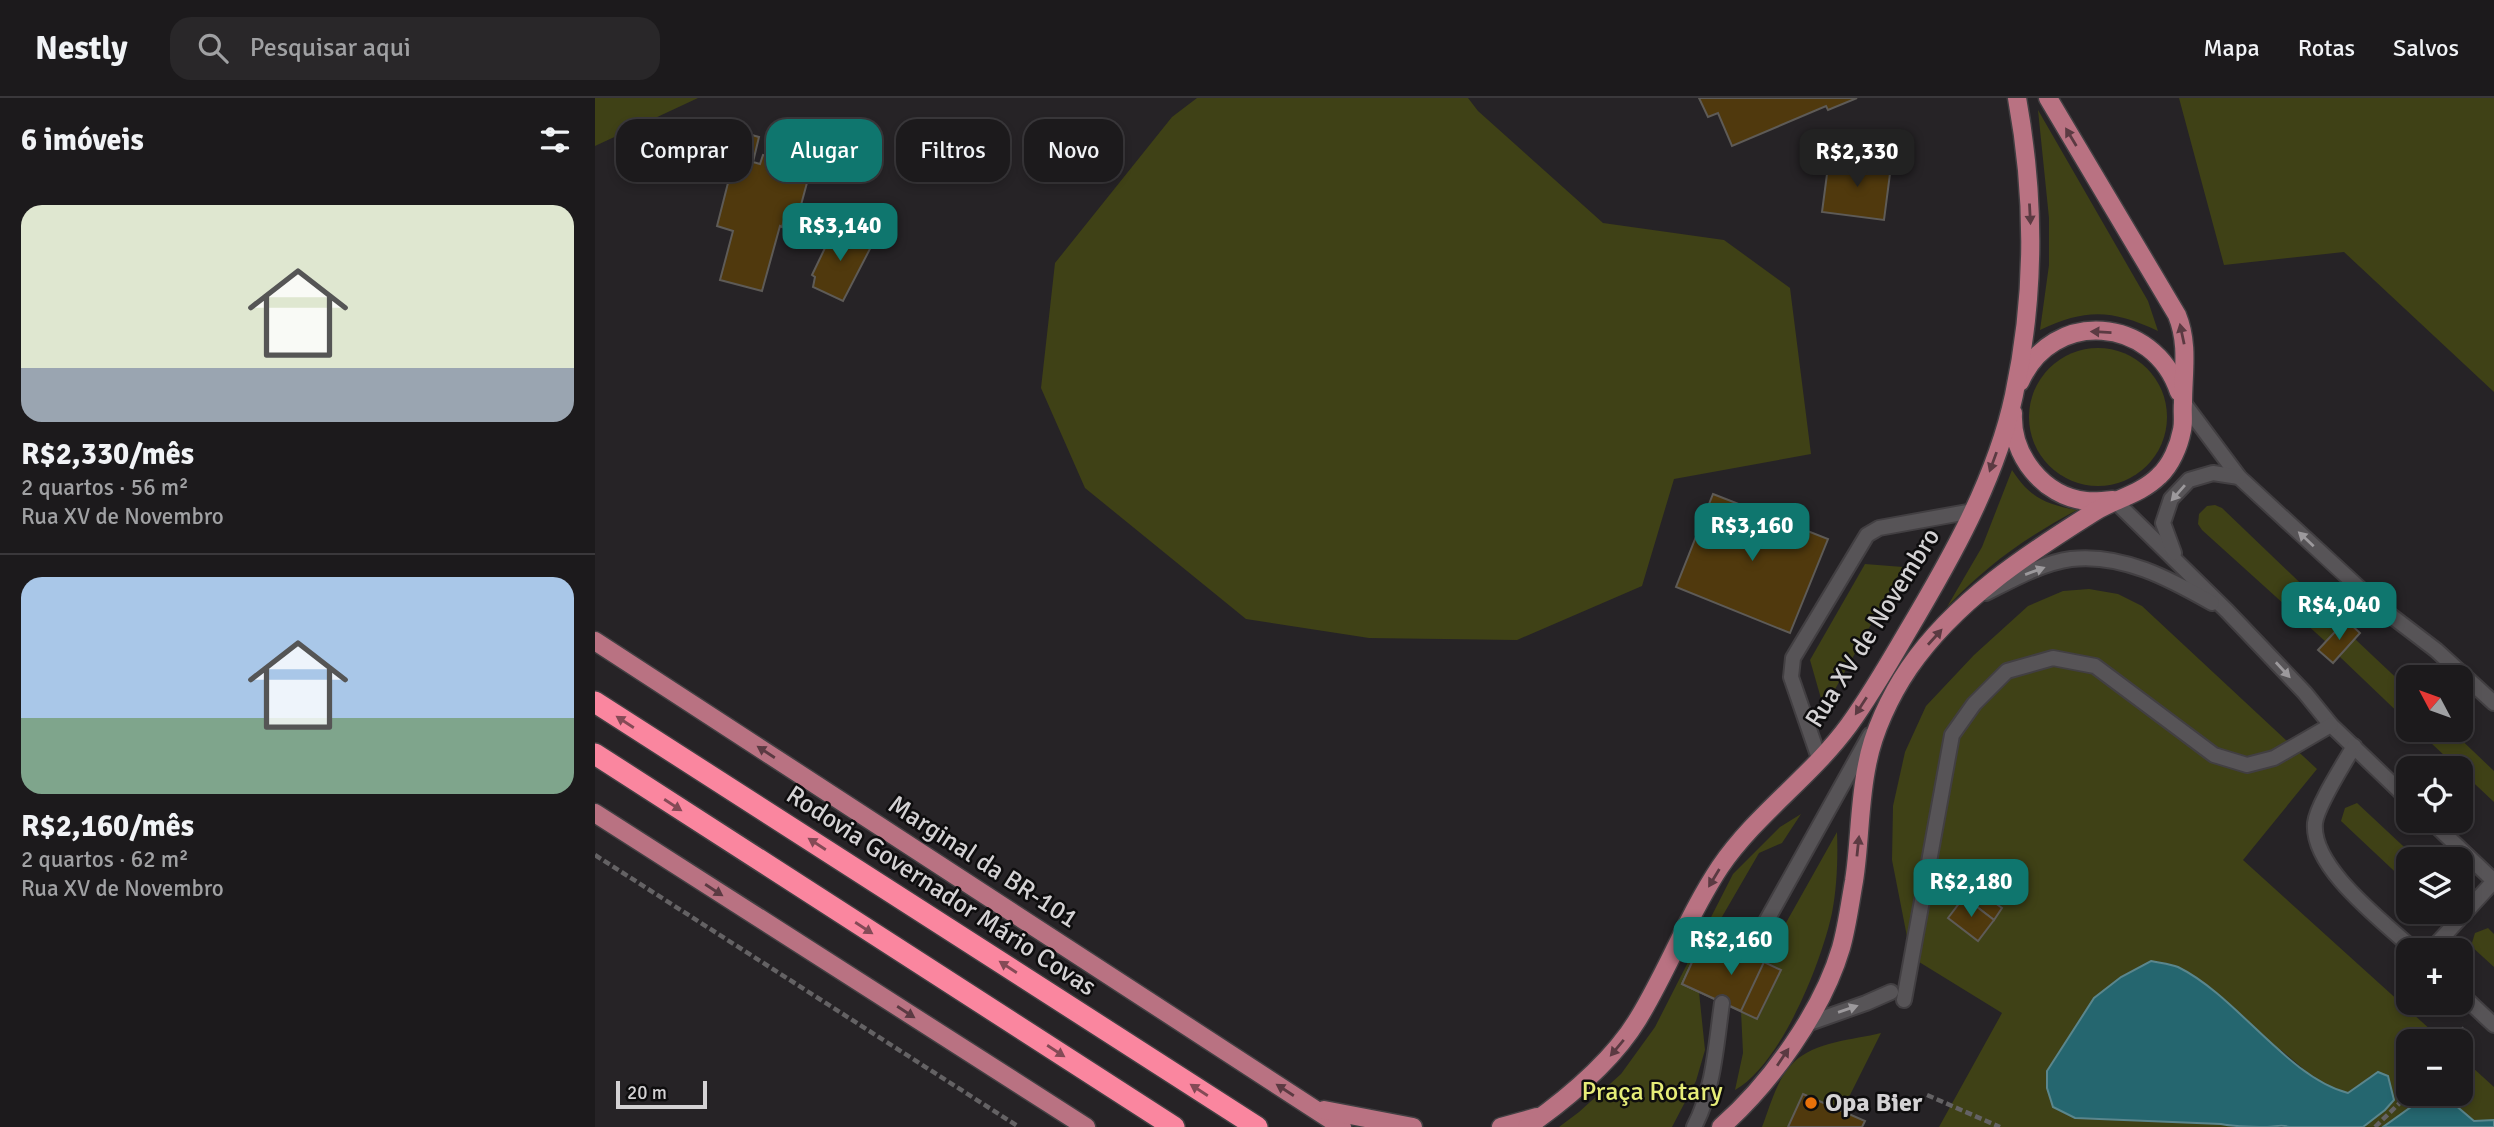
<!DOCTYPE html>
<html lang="pt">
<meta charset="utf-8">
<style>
body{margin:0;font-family:Signika,sans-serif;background:#292729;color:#f1f3f6;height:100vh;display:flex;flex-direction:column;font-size:26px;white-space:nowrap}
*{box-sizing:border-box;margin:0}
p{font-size:23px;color:#a0a1a3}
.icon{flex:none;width:38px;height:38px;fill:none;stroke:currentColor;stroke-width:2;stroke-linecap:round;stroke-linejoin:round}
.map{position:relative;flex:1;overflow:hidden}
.drawer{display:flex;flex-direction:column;background:#1c1a1c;width:595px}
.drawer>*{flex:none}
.hud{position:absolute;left:21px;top:21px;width:665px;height:63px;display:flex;gap:14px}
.needle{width:46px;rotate:311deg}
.buttons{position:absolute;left:1801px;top:567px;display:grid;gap:14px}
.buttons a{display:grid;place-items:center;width:77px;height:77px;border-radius:14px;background:#1c1a1c;box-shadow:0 4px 10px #0003,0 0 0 2px #3a383b;font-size:35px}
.scale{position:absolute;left:21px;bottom:18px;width:91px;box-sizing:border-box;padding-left:7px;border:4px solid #d4d2d4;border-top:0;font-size:19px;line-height:24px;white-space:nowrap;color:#d4d2d4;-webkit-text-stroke:5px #0e0d0e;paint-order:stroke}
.price{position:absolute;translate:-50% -60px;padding:0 16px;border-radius:14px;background:#0f766e;color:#fff;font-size:23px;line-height:46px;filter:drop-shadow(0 2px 4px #0008)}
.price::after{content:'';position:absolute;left:50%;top:42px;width:21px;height:16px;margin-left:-10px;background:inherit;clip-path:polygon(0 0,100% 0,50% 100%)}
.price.current{background:#222;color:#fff}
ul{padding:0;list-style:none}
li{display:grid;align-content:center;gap:14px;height:371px;padding:0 21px}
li+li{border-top:2px solid #3a383b}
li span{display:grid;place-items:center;height:217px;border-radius:21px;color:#555}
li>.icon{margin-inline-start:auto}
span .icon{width:126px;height:126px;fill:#fffc;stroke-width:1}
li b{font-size:30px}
h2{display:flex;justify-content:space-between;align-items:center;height:84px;padding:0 21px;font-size:30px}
.chip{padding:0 24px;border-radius:21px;background:#1c1a1c;box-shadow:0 4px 10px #0003,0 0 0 2px #3a383b;font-size:24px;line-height:63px}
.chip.current{background:#0f766e;color:#fff}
header{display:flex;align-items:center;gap:42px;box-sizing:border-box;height:98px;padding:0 35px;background:#1c1a1c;border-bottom:2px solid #3a383b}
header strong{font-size:33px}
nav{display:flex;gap:38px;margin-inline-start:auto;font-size:24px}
.search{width:490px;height:63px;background:#292729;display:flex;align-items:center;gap:18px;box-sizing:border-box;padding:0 24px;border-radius:21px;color:#a0a1a3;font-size:26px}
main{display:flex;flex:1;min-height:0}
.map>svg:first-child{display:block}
</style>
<header>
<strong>Nestly</strong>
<div class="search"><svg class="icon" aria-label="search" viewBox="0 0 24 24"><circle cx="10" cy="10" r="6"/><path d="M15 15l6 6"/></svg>Pesquisar aqui</div>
<nav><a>Mapa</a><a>Rotas</a><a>Salvos</a></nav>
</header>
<main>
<section class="drawer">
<h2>6 imóveis<svg class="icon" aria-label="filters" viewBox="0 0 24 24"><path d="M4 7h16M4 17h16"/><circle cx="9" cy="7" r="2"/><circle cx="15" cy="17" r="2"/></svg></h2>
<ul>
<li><span style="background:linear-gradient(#dfe7d0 75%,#9aa5b1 0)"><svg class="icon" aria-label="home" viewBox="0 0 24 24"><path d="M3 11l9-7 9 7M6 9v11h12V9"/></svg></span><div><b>R$2,330/mês</b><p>2 quartos · 56 m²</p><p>Rua XV de Novembro</p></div></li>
<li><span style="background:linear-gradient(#a9c7e8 65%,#7fa58c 0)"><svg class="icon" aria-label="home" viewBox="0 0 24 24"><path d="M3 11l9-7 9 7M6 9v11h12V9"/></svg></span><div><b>R$2,160/mês</b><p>2 quartos · 62 m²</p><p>Rua XV de Novembro</p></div></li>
</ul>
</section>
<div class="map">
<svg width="1899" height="1029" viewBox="0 0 1899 1029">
<rect width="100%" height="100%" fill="#262326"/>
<g fill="#3f4116">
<polygon points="0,0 103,0 0,48"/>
<polygon points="602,0 873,0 883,13 1008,125 1129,142 1195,190 1216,356 1079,381 1047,488 922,542 774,540 651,521 490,390 446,290 460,165 577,19"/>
<polygon points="1584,0 1899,0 1899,294 1749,154 1629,167"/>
<path d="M1443,12L1553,203L1563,233C1517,212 1492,210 1445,232L1454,167V120Z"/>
<circle cx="1503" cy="319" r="69"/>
<path d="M1417,372C1435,400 1451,406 1482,412C1430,440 1393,466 1352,509L1387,449Z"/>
<polygon points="1620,407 1627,410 1747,525 1731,544 1607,432 1603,426 1604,416 1612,408"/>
<polygon points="1270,466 1308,469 1229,611 1215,562"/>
<polygon points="1494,491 1523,496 1547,508 1722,671 1648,762 1848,943 1813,943 1813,996 1866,996 1866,959 1899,989 1899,1022 1879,1023 1853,1001 1830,999 1788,1029 1768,1029 1790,1012 1799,1002 1793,978 1775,978 1766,987 1754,995 1742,992 1718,979 1686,952 1472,944 1452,973 1640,1029 1344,1029 1407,915 1316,859 1297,762 1298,708 1310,654 1331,608 1379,557 1433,508 1468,493"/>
<polygon points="1760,541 1813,591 1813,624 1744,558"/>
<polygon points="1822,632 1856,632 1899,673 1899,704 1866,673 1866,670 1863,670"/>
<polygon points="1762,705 1822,761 1813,761 1813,786 1746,723 1750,710"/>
<polygon points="1206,716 1187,745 1164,755 1124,824 1138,846 1137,848 1110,836 1087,886 1104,894 1110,952 1101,983 1077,1029 964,1029 984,1014 1026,976 1060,929 1138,776 1185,729"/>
<path d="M1242,734C1243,760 1242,790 1237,815C1226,866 1186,966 1140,992L1148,955L1146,913L1163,921L1186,872L1169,864Z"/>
<polygon points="1893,830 1899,836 1899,869 1876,848 1880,835"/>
<path d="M1286,935L1247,1013L1208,996L1193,1029H1167C1175,1009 1182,980 1198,965C1220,943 1258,942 1286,935Z"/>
</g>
<g fill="#25666f" stroke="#5a868d" stroke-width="2">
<path d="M1556,863C1565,865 1575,866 1583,869C1642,898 1692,979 1753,995L1783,974L1793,978L1799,1002L1790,1012L1768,1029H1694C1686,1026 1681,1029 1672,1029C1656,1029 1641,1029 1626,1026L1480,1020L1458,1009L1452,990V973L1499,900L1526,879Z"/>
<polygon points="1841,997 1853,1001 1879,1023 1899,1022 1899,1029 1788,1029 1830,999"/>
</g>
<g fill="#50390d" stroke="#5e5b57" stroke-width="2">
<polygon points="1104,0 1262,0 1233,12 1231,8 1137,48 1123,15 1113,19"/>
<polygon points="146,34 164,39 158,64 165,66 168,57 216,70 203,118 191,115 187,129 185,128 167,193 125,182 138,133 122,128"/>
<polygon points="1234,61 1296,68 1289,122 1227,114"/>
<polygon points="241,127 278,145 248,203 218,189 220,179 217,177"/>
<polygon points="1118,396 1233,441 1195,535 1081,489"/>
<polygon points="1751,522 1765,535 1738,565 1723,552"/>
<polygon points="1377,788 1407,810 1399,822 1369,799"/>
<polygon points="1369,799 1399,822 1383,843 1353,820"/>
<polygon points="1110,836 1186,872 1162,921 1087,886"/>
<polygon points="1110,836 1169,864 1146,913 1087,886"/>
<polygon points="1208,996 1270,1023 1267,1029 1193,1029"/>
</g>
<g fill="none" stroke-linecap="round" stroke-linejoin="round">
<defs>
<g id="service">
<polyline points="1588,304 1644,379 1786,510 1841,552 1899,605"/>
<polyline points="1519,402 1632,513 1710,595 1736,627 1813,701"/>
<polyline points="1579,455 1568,425 1576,401 1594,382 1618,375 1644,379"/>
<path d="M1391,495C1417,482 1447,465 1476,461C1527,455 1575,481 1617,505"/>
<path d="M1759,648C1749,666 1722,707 1720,725C1716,770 1788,823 1819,852"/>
<polyline points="1225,663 1196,579 1198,560 1272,437 1284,430 1378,413"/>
<polyline points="1836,852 1899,783 1836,723"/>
<polyline points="1153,856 1275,637"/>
<polyline points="1866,896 1899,927"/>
<polyline points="1309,902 1357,637 1379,606 1412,573 1458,560 1500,568 1619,657 1652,667 1679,660 1736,627"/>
<polyline points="1209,927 1271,905 1296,894"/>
<path d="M1099,1029C1119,991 1121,947 1127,905"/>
</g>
<g id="primary">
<path d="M1425,284C1457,210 1559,218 1584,294"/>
<path d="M1418,315C1416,357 1448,398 1491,403C1500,404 1509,403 1518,402"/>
<polyline points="0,543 747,1029"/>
<polyline points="0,715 491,1029"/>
<polyline points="729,1012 818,1029"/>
<polyline points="906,1029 942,1019"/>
<path d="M932,1029C973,1000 1017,964 1043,921C1073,872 1093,817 1125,769C1161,716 1216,679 1254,627C1275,598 1293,567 1311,536C1355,462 1401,382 1419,297C1440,199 1440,98 1422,0"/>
<path d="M1126,1029C1175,986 1227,914 1246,850C1252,829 1255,805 1259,783C1265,745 1264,705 1272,667C1278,634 1295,598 1314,570C1360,503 1432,456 1499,414C1520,401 1546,396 1564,378C1576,367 1584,348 1587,332C1589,324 1587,314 1588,305C1588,275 1594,246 1582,217L1453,0"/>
</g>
<g id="motorway">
<polyline points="0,604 662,1029"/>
<polyline points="0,656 579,1029"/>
</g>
</defs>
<use href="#service" stroke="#423f42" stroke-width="18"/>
<use href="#primary" stroke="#423f42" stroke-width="21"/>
<use href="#motorway" stroke="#423f42" stroke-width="24"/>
<g stroke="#646264" stroke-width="4.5" stroke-dasharray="7 3.5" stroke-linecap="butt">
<polyline points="0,757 424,1029"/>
<polyline points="1858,943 1869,930"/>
<polyline points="1332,997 1405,1029"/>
<polyline points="1780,1029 1814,996"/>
</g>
<use href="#service" stroke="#575457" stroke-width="14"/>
<use href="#primary" stroke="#b97282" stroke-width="18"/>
<use href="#motorway" stroke="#fa869f" stroke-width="21"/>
</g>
<defs><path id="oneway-solid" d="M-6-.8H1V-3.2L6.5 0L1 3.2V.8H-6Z" transform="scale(1.75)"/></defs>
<g fill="#5b3a42">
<use href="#oneway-solid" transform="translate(1476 39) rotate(-121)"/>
<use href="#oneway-solid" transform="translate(1435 116) rotate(87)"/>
<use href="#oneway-solid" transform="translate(1506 234) rotate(-177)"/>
<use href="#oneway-solid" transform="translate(1587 236) rotate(-102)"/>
<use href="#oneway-solid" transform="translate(1398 364) rotate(110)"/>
<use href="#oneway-solid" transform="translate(1340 539) rotate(-48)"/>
<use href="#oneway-solid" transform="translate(1266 608) rotate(123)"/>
<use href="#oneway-solid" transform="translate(171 654) rotate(-147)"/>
<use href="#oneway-solid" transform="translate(1263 748) rotate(-84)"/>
<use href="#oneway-solid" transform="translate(1119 780) rotate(121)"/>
<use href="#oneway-solid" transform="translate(119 792) rotate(33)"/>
<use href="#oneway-solid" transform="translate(311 914) rotate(33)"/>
<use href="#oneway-solid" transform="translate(1022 950) rotate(130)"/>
<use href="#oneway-solid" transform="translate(1188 959) rotate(-56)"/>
<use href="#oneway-solid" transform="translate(690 992) rotate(-147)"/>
</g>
<g fill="#9c999c">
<use href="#oneway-solid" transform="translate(1583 395) rotate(131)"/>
<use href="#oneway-solid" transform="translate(1711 441) rotate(-137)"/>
<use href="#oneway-solid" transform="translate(1440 473) rotate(-20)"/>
<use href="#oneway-solid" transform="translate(1688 572) rotate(47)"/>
<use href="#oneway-solid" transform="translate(1253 911) rotate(-19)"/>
</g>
<g fill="#844a56">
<use href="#oneway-solid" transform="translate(30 624) rotate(-147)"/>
<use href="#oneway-solid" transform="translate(78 707) rotate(33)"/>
<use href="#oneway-solid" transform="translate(222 746) rotate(-147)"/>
<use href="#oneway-solid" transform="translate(269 830) rotate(33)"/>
<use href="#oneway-solid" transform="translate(413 869) rotate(-147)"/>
<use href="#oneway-solid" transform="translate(461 953) rotate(33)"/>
<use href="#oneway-solid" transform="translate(604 992) rotate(-147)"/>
</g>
<circle fill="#e8710a" stroke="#0e0d0e" stroke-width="2.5" cx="1216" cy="1005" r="7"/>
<g text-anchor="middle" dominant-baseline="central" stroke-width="5" stroke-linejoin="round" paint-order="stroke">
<g font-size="26" fill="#d4d2d4" stroke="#0e0d0e">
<text transform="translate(1278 530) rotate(-58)">Rua XV de Novembro</text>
<text transform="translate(388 764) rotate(33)">Marginal da BR-101</text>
<text transform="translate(346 793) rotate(33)">Rodovia Governador Mário Covas</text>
</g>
<g font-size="26" fill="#e6ed78" stroke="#0e0d0e">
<text x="1057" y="994">Praça Rotary</text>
</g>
<g font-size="26" font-weight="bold" fill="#d4d2d4" stroke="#0e0d0e" text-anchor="start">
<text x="1230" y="1005">Opa Bier</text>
</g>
</g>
</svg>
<div class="buttons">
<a><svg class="needle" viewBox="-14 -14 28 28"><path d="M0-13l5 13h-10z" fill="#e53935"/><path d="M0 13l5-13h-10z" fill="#a0a1a3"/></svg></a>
<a><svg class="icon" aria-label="locate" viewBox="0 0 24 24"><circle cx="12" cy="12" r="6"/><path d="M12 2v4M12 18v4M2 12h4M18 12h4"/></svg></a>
<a><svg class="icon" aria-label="layers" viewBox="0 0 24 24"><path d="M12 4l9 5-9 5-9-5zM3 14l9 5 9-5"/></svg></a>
<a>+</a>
<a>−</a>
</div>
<div class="scale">20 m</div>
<b class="price current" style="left:1262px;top:91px">R$2,330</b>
<b class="price" style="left:245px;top:165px">R$3,140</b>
<b class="price" style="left:1157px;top:465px">R$3,160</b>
<b class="price" style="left:1744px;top:544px">R$4,040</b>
<b class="price" style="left:1376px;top:821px">R$2,180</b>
<b class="price" style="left:1136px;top:879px">R$2,160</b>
<div class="hud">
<a class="chip">Comprar</a>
<a class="chip current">Alugar</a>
<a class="chip">Filtros</a>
<a class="chip">Novo</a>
</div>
</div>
</main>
